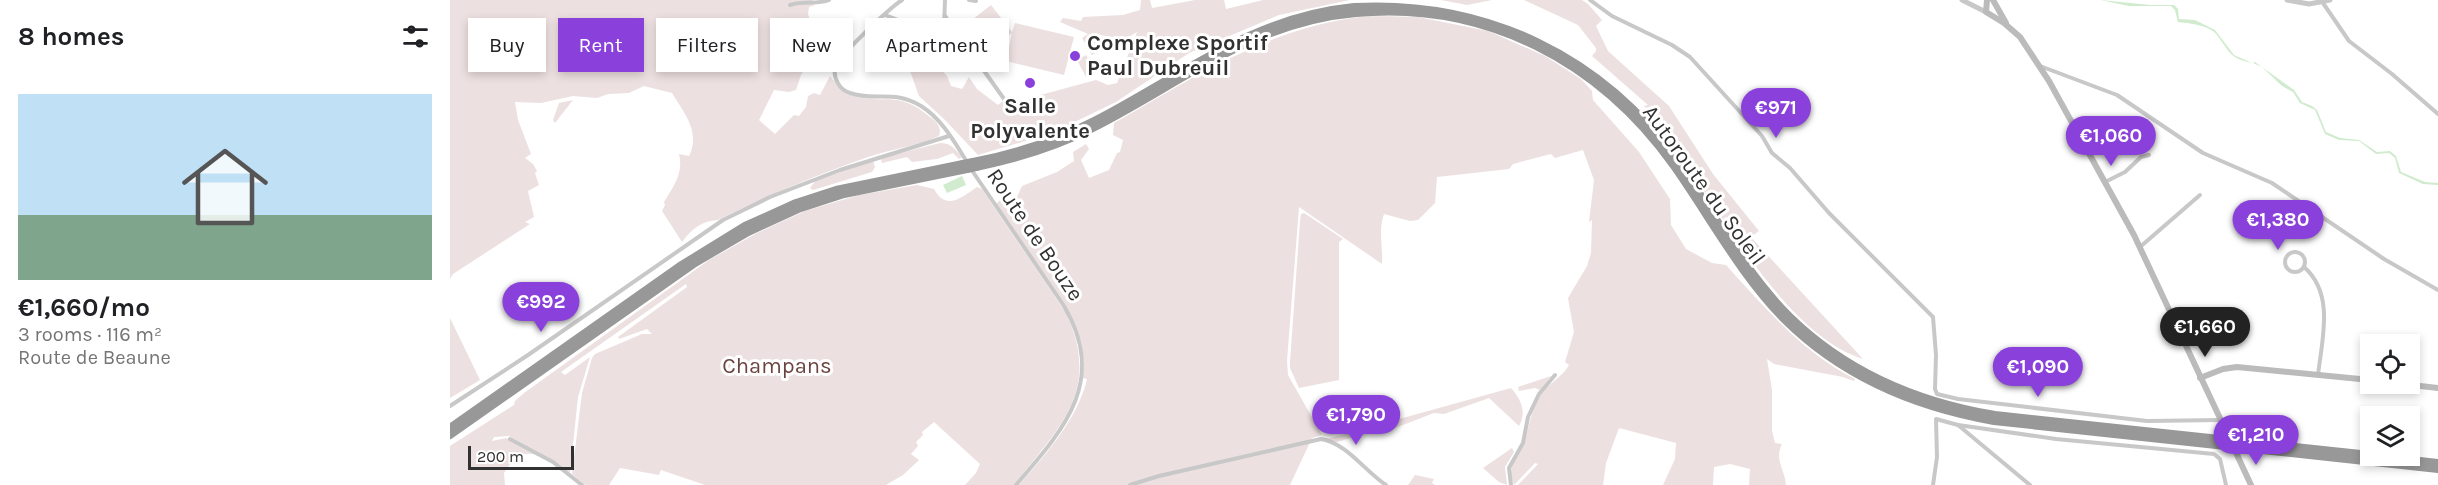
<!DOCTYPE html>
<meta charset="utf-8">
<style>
body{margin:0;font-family:Karla,sans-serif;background:#f6f6f6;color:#202124;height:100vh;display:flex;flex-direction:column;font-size:22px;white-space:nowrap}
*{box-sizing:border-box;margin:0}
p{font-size:20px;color:#757577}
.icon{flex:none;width:33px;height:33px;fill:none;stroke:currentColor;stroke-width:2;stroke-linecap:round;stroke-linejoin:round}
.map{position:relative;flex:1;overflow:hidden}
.side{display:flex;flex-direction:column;background:#fff;width:450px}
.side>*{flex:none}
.banner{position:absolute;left:18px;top:18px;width:570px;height:54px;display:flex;gap:12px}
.controls{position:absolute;left:1910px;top:334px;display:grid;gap:12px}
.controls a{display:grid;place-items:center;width:60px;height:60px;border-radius:0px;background:#fff;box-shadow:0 3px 9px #0003;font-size:30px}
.scale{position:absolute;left:18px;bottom:15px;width:106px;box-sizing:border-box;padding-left:6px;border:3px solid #313131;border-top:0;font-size:16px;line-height:21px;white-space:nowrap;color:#313131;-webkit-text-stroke:4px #fff;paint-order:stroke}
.price{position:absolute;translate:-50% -51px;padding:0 14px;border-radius:21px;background:#8a40db;color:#fff;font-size:20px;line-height:39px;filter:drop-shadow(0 2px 3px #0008)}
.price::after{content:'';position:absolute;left:50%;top:36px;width:18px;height:14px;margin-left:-9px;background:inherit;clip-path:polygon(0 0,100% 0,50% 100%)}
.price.selected{background:#222;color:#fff}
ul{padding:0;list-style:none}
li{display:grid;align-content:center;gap:12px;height:318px;padding:0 18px}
li span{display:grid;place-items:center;height:186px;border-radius:0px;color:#555}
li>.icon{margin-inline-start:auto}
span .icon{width:108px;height:108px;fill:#fffc;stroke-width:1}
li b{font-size:26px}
h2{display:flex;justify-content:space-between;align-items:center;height:72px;padding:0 18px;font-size:26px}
.chip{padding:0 21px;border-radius:0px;background:#fff;box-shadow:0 3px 9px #0003;font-size:21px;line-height:54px}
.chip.selected{background:#8a40db;color:#fff}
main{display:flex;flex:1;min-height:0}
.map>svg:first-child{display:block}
</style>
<main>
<section class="side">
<h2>8 homes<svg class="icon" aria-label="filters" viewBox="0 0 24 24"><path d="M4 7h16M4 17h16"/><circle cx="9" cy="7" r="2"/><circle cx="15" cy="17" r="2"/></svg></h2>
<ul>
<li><span style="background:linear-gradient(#bfe0f5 65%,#7fa58c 0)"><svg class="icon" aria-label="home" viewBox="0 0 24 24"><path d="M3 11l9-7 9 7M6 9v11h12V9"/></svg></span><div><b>€1,660/mo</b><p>3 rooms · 116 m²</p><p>Route de Beaune</p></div></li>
</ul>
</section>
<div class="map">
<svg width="1988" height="485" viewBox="0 0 1988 485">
<rect width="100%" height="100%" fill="#fff"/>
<g fill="#ede0e0">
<path d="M0,0H362L365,5L359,7L358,14L363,28L355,42L367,49L351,75L346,90L339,92L324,90L309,120L325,134L344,115L349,116L356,107L358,96L364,93L370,95L380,76C386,83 391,92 400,95C434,106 446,88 480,117C487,122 492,128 489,136C466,146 442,149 418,157C366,175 317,196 268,220C251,221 242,229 232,242L212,211L215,205L214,202C223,187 234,173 229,154L239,156C251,132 234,113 222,93L194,86L179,93L158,94L147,98L123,96L91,103L65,102L68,120L81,154L75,158L83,164L87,171L85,173L89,185L78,191L84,217L75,222L80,224L3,274L0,279Z"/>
<polygon points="691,0 700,0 702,8 745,0 774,0 776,9 813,0 900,0 829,15 739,53 666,102 602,133 528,155 495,120 469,96 454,54 453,49 471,30 481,35 469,54 480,58 484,54 493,64 490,68 497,76 501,86 512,89 519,77 527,89 548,105 553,101 559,108 572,104 583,97 646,80 658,85 667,83 687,32 675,39 643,34 651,50 642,55 632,38 638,34 610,22 613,18 631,21 633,17 673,15 690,10"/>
<polygon points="991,0 1042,0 1017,5"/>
<path d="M1074,0H1132L1138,4L1152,20L1146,26L1158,51L1219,106L1263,174L1309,231L1301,237L1413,359C1346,338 1291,245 1253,190L1247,177L1194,106L1198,105L1142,56L1146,51V48L1128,25Z"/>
<polygon points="541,5 562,32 565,23 624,37 614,75 556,61 562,33 544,47 523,19"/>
<path d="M968,17L1038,31L1095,56L1131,79L1142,91L1143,100L1189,152L1220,199L1221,225L1236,249L1262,263L1276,265C1315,308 1353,353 1405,379L1404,381L1393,377L1324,364L1317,359L1322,390V431L1325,443L1332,444C1324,460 1335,470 1336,485H1299L1300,469L1280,464L1264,467L1263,485H1213L1225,459L1226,443L1169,428L1156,463L1153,485H1068L1088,464L1085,463L1064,485C1062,479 1060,473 1062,466C1065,457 1073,450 1075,441C1080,423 1080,414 1090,396C1098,383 1112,378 1119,365L1115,362L1124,332L1118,298L1137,266L1141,253L1142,220L1139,222L1144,180L1133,150L1105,158L1101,154L1063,164L1059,169L987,177L985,203L968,220L960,221L934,214C928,231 933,246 932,264L849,207L837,361L838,375L872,435L862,438L840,485H569C595,455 628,419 637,379L632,378L634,365L631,342L623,320L546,204L550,200L566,199L572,186L607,172L624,161L623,152L636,144L639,149L631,160L639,178L659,170L667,153L670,152L673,140L663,135L664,123C742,79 813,31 903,18C924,15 947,17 968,17Z"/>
<polygon points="636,55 646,71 636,77 627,60"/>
<polygon points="123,100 105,123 103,120 109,103"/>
<path d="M490,143C501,143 505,149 512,157L509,159L503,153L487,159L462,162L457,157L432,163L431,158Z"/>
<polygon points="423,161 425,167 422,172 363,190 360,188 366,180"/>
<path d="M467,185L484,189C496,211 511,198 527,187L532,189L616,313C652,391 609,427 564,485H515L526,473L530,464L484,422L472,432L473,435L466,442L468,446L461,454L469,460L453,475L436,485H255L211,470L209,475L170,468L159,485H135L122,474L132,393L142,358L145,354L192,334H202L197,329L169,339L168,337L237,287L236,284L111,372L115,375L140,357L128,397L120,473L103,460L59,436L44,437L42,441L56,438L88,456C72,449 62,460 54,473L55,485H0V446L64,405L65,401L74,393L259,260L307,233L355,211L409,195Z"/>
<polygon points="854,213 893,239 889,242 889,380 849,388 840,368 840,362 850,221 851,214"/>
<polygon points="0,318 30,380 0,398"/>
<polygon points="1101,376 1090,390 1085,388 1069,391 1068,387"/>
<path d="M1061,388C1071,399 1077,412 1069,426L1039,398L994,414L984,413L945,428H936L883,443L877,439Z"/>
<polygon points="1062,448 1064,452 1055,467 1057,485 1049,482 1033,468"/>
<polygon points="965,475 984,479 982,483 985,485 958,485"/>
</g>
<g fill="#d0ebce">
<path d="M1650,0L1701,5H1724L1728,9L1729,19L1745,20L1765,30L1784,55L1802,63C1779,58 1780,52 1767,35C1760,25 1738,23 1728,22L1725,10L1721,6H1679Z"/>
<polygon points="1805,62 1844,90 1852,102 1862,106 1867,110 1876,132 1890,138 1909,140 1927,152 1940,151 1946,156 1951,172 1975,182 1988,183 1988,185 1973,184 1949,173 1945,158 1939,153 1926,154 1909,141 1889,140 1875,134 1865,110 1850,103 1843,92 1832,86 1812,67 1803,63"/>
<polygon points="512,176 516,185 497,193 493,185"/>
</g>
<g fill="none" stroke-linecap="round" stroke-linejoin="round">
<g stroke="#c8c8c8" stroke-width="4">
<path d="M452,0C441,7 387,57 385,68C383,79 390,90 400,93C425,102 443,89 471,106C492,119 505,143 517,162"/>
<polyline points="495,0 494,27 507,64"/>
<polyline points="519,0 526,1"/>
<polyline points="1140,0 1162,16 1222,45 1240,57 1312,136 1322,153 1340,168 1379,213 1483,317 1486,355 1485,389 1487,394 1508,399 1697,421 1770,420"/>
<polyline points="1873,3 1899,41 1942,74 1988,114"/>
<path d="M340,5C355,0 367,5 379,0"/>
<polyline points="435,15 451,21 453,26 443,36"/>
<polyline points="495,16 564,113"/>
<polyline points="1590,66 1667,95 1753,153 1822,183 1934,259 1988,290"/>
<path d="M521,169L614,306C658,381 614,429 566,485"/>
<polyline points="1655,182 1675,172 1691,157 1699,155"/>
<polyline points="1690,247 1750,195"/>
<circle cx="1845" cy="262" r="10"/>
<path d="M1854,267C1885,294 1872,339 1868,375"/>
<polyline points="0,406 78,355 273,220 320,197 390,170 499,136"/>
<polyline points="1508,425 1606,439 1764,454 1770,459 1776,485"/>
<polyline points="60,439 103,462 132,485"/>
<path d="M680,485L709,476L871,439C896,443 915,471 936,485"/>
<polyline points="1061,485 1059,468 1073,443 1078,417 1089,394 1105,375"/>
<polyline points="1483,485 1487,457 1486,419 1508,425 1580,485"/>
</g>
<g stroke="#c8c8c8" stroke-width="5">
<polyline points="1512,0 1536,12"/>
<polyline points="1837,0 1859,4 1880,0"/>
</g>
<g stroke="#bbb" stroke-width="6">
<polyline points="1537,0 1536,12 1554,23 1570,37 1599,81 1684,235 1776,431"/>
<polyline points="1543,0 1556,23"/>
<polyline points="1750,378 1773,369 1787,367 1920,380"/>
<polyline points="1953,384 1988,388"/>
<polyline points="1788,457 1801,485"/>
</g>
<g stroke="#989898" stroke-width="8">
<path d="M523,162C565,154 605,141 644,121C732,76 801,17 904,7C1036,0 1153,56 1229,163C1265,214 1294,271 1339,316C1396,372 1467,402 1545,415L1920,455"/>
<path d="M526,167C566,159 605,147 641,129C731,84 801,22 906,13C1036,1 1150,62 1224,166C1260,217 1290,274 1334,319C1392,377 1464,407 1544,421L1988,469"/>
<polyline points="0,428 230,266 295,226 346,203 386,190 513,164"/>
<polyline points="0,435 245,263 298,232 348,209 394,194 517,169"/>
<polyline points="1926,456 1988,463"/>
</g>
<polyline stroke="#bbb" stroke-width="6" points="1776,431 1788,457"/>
<g stroke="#989898" stroke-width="8">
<polyline points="513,164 523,162"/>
<polyline points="517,169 526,167"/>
</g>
</g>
<g fill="#8a40db" stroke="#fff" stroke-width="2">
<circle cx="625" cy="56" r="6"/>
<circle cx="580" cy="83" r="6"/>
</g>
<g text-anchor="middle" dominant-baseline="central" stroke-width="6" stroke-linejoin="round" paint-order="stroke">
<g font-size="22" font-weight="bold" fill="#313131" stroke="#fff" text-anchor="start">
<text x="637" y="43">Complexe Sportif<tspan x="637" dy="25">Paul Dubreuil</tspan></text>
<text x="580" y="106" text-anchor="middle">Salle<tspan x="580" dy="25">Polyvalente</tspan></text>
</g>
<g font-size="22" fill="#313131" stroke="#fff">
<text transform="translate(1254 185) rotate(54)">Autoroute du Soleil</text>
<text transform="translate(585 235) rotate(56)">Route de Bouze</text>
</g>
<g font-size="22" fill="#6b4440" stroke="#fff">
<text x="327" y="366">Champans</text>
</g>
</g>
</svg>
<div class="controls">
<a><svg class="icon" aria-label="locate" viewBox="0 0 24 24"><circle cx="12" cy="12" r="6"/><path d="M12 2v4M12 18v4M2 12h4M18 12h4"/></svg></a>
<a><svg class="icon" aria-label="layers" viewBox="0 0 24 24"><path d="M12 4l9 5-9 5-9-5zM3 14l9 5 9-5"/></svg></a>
</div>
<div class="scale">200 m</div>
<b class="price" style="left:1326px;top:139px">€971</b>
<b class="price" style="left:1661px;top:167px">€1,060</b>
<b class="price" style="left:1828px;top:251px">€1,380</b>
<b class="price" style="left:91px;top:333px">€992</b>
<b class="price selected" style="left:1755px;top:358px">€1,660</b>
<b class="price" style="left:1588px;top:398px">€1,090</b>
<b class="price" style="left:906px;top:446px">€1,790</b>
<b class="price" style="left:1806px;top:466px">€1,210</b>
<div class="banner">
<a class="chip">Buy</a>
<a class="chip selected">Rent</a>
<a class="chip">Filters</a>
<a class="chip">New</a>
<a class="chip">Apartment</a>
</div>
</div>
</main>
